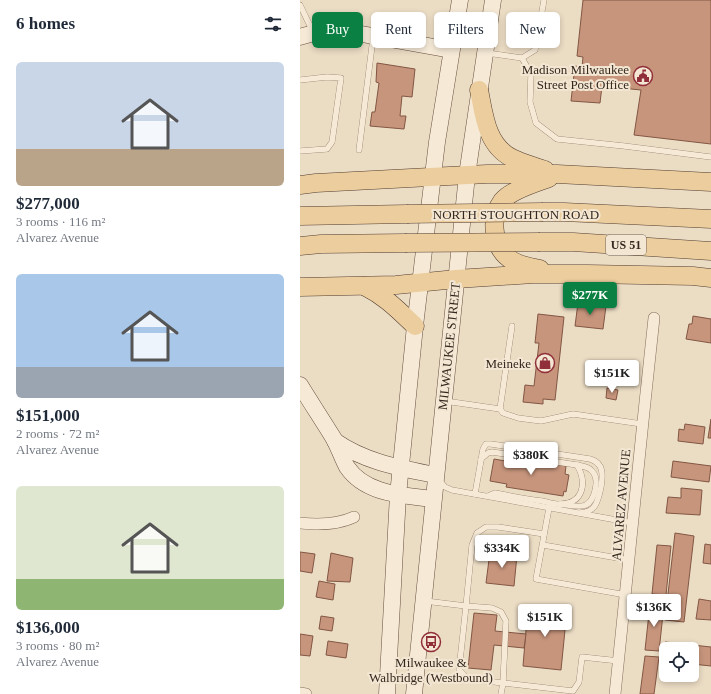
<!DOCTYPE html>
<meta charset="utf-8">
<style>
body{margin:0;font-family:"Times New Roman",serif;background:#f2f2f3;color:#1f2937;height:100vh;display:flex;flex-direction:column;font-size:15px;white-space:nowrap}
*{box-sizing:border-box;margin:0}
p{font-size:13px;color:#747a83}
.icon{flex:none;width:22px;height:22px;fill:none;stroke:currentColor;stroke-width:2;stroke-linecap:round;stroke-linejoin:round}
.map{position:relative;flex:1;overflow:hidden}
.drawer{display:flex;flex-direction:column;background:#fff;width:300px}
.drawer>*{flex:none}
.hud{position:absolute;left:12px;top:12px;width:339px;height:36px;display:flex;gap:8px}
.buttons{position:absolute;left:359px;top:642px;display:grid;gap:8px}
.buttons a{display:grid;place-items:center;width:40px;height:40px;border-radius:6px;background:#fff;box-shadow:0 2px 6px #0003;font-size:20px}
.price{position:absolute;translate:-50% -34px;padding:0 9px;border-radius:4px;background:#fff;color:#222;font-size:13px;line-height:26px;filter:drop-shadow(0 1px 2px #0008)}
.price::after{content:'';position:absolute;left:50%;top:24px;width:12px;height:9px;margin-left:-6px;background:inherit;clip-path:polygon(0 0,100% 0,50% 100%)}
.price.selected{background:#0b8043;color:#fff}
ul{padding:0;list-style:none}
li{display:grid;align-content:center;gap:8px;height:212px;padding:0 16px}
li span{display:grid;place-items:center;height:124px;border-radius:6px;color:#555}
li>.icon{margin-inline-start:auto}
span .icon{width:72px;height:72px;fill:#fffc;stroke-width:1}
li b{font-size:17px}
h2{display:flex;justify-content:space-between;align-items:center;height:48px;padding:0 16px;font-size:17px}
.chip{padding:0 14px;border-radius:6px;background:#fff;box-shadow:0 2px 6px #0003;font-size:14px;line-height:36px}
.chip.selected{background:#0b8043;color:#fff}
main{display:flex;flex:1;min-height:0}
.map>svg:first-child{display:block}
</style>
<main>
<section class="drawer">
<h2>6 homes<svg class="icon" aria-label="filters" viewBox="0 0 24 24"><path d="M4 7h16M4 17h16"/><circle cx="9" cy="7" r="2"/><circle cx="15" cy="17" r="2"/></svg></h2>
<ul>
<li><span style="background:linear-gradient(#c9d6e8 70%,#b9a48a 0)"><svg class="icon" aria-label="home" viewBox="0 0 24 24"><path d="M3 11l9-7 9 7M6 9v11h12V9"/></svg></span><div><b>$277,000</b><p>3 rooms · 116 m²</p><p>Alvarez Avenue</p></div></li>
<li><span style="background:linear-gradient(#a9c7e8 75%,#9aa5b1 0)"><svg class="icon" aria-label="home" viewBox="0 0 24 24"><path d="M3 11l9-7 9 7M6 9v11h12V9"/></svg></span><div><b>$151,000</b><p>2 rooms · 72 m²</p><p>Alvarez Avenue</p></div></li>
<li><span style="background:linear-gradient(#dfe7d0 75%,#8fb573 0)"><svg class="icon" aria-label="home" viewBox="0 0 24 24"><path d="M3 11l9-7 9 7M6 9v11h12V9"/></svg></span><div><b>$136,000</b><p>3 rooms · 80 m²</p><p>Alvarez Avenue</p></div></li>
</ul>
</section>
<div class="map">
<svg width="411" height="694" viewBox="0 0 411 694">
<rect width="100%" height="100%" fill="#ebdcc4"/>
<g fill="#c7957c" stroke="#825643">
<polygon points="283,0 411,0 411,144 334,135 341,90 302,86 300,103 271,101 275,66 282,67 283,57 277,56"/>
<polygon points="77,63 115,69 112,97 102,96 100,116 106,116 104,129 70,126 72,112 75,112 79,83 76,82"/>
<polygon points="278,303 306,306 303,329 275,326"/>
<polygon points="238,314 264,317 255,400 243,399 243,404 223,402 225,385 234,386 239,343 235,343"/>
<polygon points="393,316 411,319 411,343 386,339 389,324 392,324"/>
<polygon points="312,374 319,375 318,381 311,380"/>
<polygon points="307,388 318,390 316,400 306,398"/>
<polygon points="411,419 411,438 408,438"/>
<polygon points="385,424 405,427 403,444 378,441 379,429 384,430"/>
<polygon points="218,457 266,466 265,474 269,475 266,492 264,491 263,496 206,487 207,484 190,481 194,459 217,463"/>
<polygon points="373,461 411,466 409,482 371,477"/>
<polygon points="381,488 402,490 400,515 366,513 368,497 381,498"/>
<polygon points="375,533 394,536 384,622 365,620"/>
<polygon points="405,544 411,545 411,564 403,563"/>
<polygon points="357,545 371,546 366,595 352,594"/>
<polygon points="0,552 15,554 12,573 0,571"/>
<polygon points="190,552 217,555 214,586 186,583"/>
<polygon points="31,553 53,558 50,582 27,581"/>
<polygon points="19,581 35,584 33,600 16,597"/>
<polygon points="399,599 411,601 411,620 396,619"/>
<polygon points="350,604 364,605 359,651 345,650"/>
<polygon points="228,606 267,610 261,670 223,666"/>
<polygon points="174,613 197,615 195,631 226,634 224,648 194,645 191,670 168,668"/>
<polygon points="21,616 34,618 32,631 19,629"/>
<polygon points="0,634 13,636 10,656 0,655"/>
<polygon points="28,641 48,644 46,658 26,655"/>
<polygon points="365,642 411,647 411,666 392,664 392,649 366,649 366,661 363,661"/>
<polygon points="345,656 359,657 354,694 340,694"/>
</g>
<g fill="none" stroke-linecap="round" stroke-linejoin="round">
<defs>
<g id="lane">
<polyline points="0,5 13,32"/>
<polyline points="187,53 222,58 231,74 230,102 236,123 257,139 324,146 411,157"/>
<polyline points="222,58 235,50 244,0"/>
<polyline points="0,80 27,77 41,78 32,142 27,149 0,151"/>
<polyline points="59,150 73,38"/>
<polyline points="145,401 200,409 203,413 218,418 241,421 273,414 342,424"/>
<polyline points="200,409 212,326"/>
<path d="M181,459L188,453L192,452L277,465C282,466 289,467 292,471C300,479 295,500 286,505C279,508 268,505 260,504"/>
<polyline points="139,480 145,487 152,490 333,523"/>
<path d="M175,494L183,449L186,444H191L290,459C304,463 303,475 301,487C298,501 296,512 280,513"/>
<path d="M188,496L195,493C211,496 226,499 242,501C248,502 255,505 261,504C284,503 287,482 277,465"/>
<polyline points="249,508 236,579 326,595"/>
<polyline points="243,545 329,560"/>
<polyline points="125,601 166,606 159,670 168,679 273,691 279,682 282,657 319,661"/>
<polyline points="201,694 203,683 206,621 201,612 192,608 166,606 172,545 177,533 186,527 198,527 244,534"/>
</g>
<g id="street">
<path d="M0,523C19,525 37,525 54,517"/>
<polyline points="0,693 6,694"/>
<polyline points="315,694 345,402 354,318"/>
</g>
<g id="secondary">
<path d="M0,37C15,32 29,30 45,31L151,50"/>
<path d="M0,385C11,403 23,421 34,439C39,448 42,458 47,467C66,495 104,495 133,499"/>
<path d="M35,441C65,462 100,468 135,475"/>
<polyline points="87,694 98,495 115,326 137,142 160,0"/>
<polyline points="114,694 167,175 193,0"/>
</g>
<g id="primary">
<path d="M179,90C184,114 186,145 212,158C222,163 234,166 245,170"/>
<polyline points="0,185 16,183 187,174 257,174 411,182"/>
<polyline points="243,212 264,212 411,219"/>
<polyline points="0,216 107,214"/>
<polyline points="240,242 273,242 411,251"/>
<polyline points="0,246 21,244 105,243"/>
<path d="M240,269C231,267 221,266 213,261C193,250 189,219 202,201C211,190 235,183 249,178"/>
<path d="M64,286C86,297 98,310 115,326"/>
<polyline points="0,287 96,285 156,279 233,274 288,274 393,276 411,278"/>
</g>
</defs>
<use href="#lane" stroke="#846e5c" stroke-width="6"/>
<use href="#street" stroke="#846e5c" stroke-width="12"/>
<use href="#secondary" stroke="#664f3f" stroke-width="17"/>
<use href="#primary" stroke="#523d30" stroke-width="19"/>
<use href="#lane" stroke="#f6ead7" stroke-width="5.5"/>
<use href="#street" stroke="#f6ead7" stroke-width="11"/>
<use href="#secondary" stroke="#f6ead7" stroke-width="16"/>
<use href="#primary" stroke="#eccd9e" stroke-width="18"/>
<defs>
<g id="primary-bridge">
<polyline points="107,214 243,212"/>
<polyline points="105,243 240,242"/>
</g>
</defs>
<use href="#primary-bridge" stroke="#523d30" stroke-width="19" stroke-linecap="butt"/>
<use href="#primary-bridge" stroke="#eccd9e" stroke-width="18"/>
</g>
<defs>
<symbol id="civic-ring" viewBox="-11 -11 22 22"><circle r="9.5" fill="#f3e7d3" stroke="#902f39" stroke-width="1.5"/><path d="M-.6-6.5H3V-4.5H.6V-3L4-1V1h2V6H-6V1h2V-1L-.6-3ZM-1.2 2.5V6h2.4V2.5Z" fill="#902f39"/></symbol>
<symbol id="shop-ring" viewBox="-11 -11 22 22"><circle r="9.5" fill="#f3e7d3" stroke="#902f39" stroke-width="1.5"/><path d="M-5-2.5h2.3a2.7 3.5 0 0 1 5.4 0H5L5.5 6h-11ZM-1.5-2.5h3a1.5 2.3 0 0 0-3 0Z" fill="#902f39"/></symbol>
<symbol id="bus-ring" viewBox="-11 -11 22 22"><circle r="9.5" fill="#f3e7d3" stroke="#902f39" stroke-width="1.5"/><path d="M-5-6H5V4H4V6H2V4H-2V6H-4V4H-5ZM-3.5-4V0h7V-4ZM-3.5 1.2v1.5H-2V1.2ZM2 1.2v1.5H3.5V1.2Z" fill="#902f39"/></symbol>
</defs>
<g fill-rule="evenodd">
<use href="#civic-ring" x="332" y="65" width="22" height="22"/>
<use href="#shop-ring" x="234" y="352" width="22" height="22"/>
<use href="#bus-ring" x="120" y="631" width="22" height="22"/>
</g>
<g text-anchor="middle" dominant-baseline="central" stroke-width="4" stroke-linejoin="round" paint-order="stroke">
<rect fill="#f3e7d3" stroke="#6e6155" stroke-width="1" x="306" y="235" width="40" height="20" rx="3"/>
<g font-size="12" font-weight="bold" fill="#35281f">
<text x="326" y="245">US 51</text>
</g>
<g font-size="13" fill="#35281f" stroke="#f3e7d3" text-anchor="end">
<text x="329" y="69">Madison Milwaukee<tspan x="329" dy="15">Street Post Office</tspan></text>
<text x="231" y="363">Meineke</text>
<text x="131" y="662" text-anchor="middle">Milwaukee &amp;<tspan x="131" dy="15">Walbridge (Westbound)</tspan></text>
</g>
<g font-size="13" fill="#35281f" stroke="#f3e7d3">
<text x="216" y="214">NORTH STOUGHTON ROAD</text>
<text transform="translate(149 346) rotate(-84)">MILWAUKEE STREET</text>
<text transform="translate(321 505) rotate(-85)">ALVAREZ AVENUE</text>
</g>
</g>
</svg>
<div class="buttons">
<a><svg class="icon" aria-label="locate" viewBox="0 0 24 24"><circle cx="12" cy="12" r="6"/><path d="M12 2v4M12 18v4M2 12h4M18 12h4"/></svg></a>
</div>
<b class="price selected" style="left:290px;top:316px">$277K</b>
<b class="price" style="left:312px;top:394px">$151K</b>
<b class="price" style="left:231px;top:476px">$380K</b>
<b class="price" style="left:202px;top:569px">$334K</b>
<b class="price" style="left:354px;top:628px">$136K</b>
<b class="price" style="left:245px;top:638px">$151K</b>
<div class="hud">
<a class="chip selected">Buy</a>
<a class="chip">Rent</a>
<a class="chip">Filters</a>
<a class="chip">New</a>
</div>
</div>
</main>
